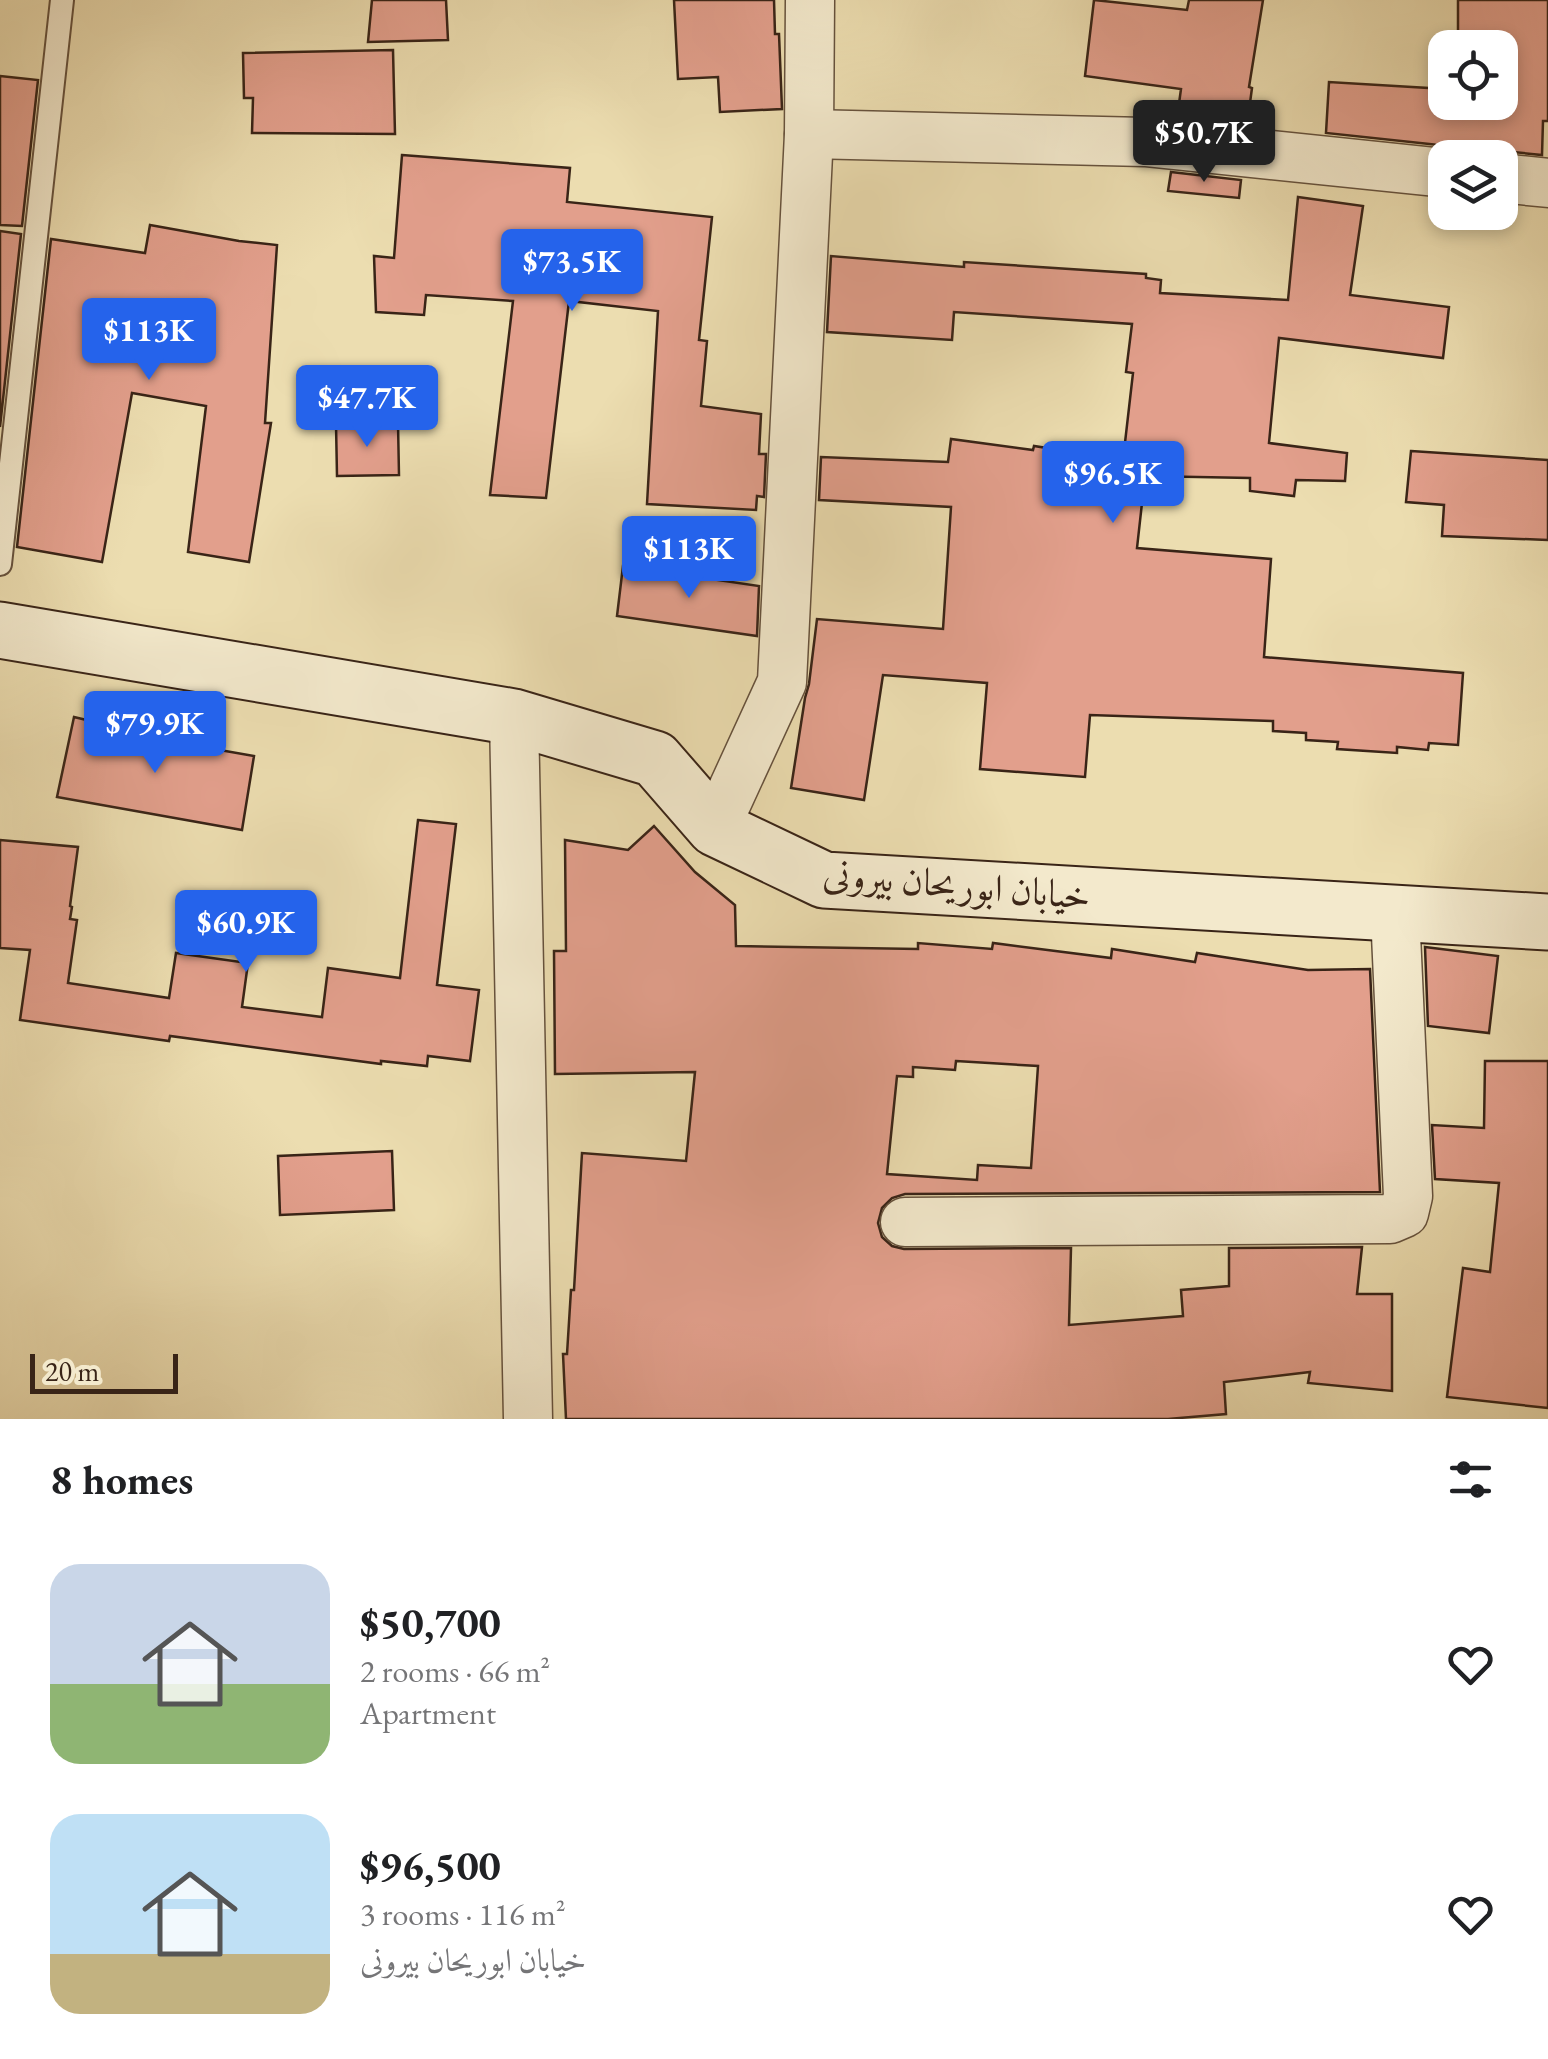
<!DOCTYPE html>
<meta charset="utf-8">
<style>
body{margin:0;font-family:"EB Garamond",Amiri,serif;background:#f2f2f2;color:#202124;height:100vh;display:flex;flex-direction:column;font-size:38px;white-space:nowrap}
*{box-sizing:border-box;margin:0}
p{font-size:32px;color:#757577}
.icon{flex:none;width:55px;height:55px;fill:none;stroke:currentColor;stroke-width:2;stroke-linecap:round;stroke-linejoin:round}
.map{position:relative;height:1419px;overflow:hidden}
.sheet{display:flex;flex-direction:column;background:#fff;flex:1}
.sheet>*{flex:none}
.controls{position:absolute;left:1428px;top:30px;display:grid;gap:20px}
.controls a{display:grid;place-items:center;width:90px;height:90px;border-radius:20px;background:#fff;box-shadow:0 5px 15px #0003;font-size:50px}
.scale{position:absolute;left:30px;bottom:25px;width:148px;box-sizing:border-box;padding-left:10px;border:5px solid #392417;border-top:0;font-size:28px;line-height:35px;white-space:nowrap;color:#392417;-webkit-text-stroke:8px #f3e9cc;paint-order:stroke}
.price{position:absolute;translate:-50% -85px;padding:0 22px;border-radius:10px;background:#2563eb;color:#fff;font-size:32px;line-height:65px;filter:drop-shadow(0 2px 5px #0008)}
.price::after{content:'';position:absolute;left:50%;top:60px;width:30px;height:22px;margin-left:-15px;background:inherit;clip-path:polygon(0 0,100% 0,50% 100%)}
.price.selected{background:#222;color:#fff}
ul{padding:0;list-style:none}
li{display:flex;align-items:center;gap:30px;height:250px;padding:0 50px}
li span{display:grid;place-items:center;flex:none;width:280px;height:200px;border-radius:30px;color:#555}
li>.icon{margin-inline-start:auto}
span .icon{width:120px;height:120px;fill:#fffc;stroke-width:1}
li b{font-size:42px}
h2{display:flex;justify-content:space-between;align-items:center;height:120px;padding:0 50px;font-size:42px}
.map>svg:first-child{display:block}
</style>
<div class="map">
<svg width="1548" height="1419" viewBox="0 0 1548 1419">
<rect width="100%" height="100%" fill="#ecddb0"/>
<filter id="stains"><feTurbulence type="fractalNoise" baseFrequency=".002" numOctaves="4"/><feColorMatrix values="0 0 0 0 .2 0 0 0 0 .09 0 0 0 0 .02 0 0 0 .5 -.17"/></filter>
<radialGradient id="worn" r=".72"><stop offset=".6" stop-color="#630" stop-opacity="0"/><stop offset="1" stop-color="#630" stop-opacity=".3"/></radialGradient>
<g fill="#e29f8c" stroke="#392417" stroke-width="2.5" fill-rule="evenodd">
<polygon points="372,0 446,0 448,40 368,42"/>
<polygon points="674,0 774,0 775,34 779,34 782,109 720,112 718,77 678,79"/>
<polygon points="1094,0 1187,10 1189,0 1263,0 1249,87 1252,88 1247,125 1177,118 1181,89 1085,76"/>
<polygon points="1458,0 1548,0 1548,121 1543,121 1542,155 1503,151 1490,153 1484,156 1465,155 1460,150 1448,146 1326,133 1329,82 1445,89 1445,102 1500,102 1500,48 1458,48"/>
<polygon points="393,50 395,134 252,133 253,98 244,98 243,53"/>
<polygon points="0,76 38,80 22,226 0,225"/>
<polygon points="402,155 570,168 567,202 712,217 699,340 707,341 701,406 761,414 759,454 766,454 764,497 757,496 756,510 647,504 658,311 569,301 546,498 490,495 513,301 426,295 424,315 376,312 374,256 394,258"/>
<polygon points="1171,172 1241,180 1239,198 1168,191"/>
<polygon points="1298,197 1363,206 1350,295 1449,307 1443,358 1279,338 1269,443 1347,453 1345,481 1296,480 1294,496 1250,491 1250,478 1145,476 1137,548 1271,559 1264,657 1463,673 1458,745 1429,743 1428,750 1397,747 1397,753 1337,749 1338,742 1306,740 1306,733 1273,731 1273,721 1090,715 1085,777 980,769 987,683 883,675 864,800 791,788 805,698 809,684 817,619 943,629 951,507 819,500 821,457 948,462 951,439 1033,450 1034,446 1123,460 1133,373 1126,372 1132,324 954,312 952,340 827,332 831,256 964,267 964,262 1146,274 1146,278 1161,280 1160,293 1288,300"/>
<polygon points="150,225 239,241 277,245 265,423 271,423 249,562 188,552 206,406 132,393 102,562 17,547 51,239 145,253"/>
<polygon points="0,231 21,234 0,427"/>
<polygon points="398,423 399,475 337,476 336,424"/>
<polygon points="1411,451 1548,460 1548,540 1442,536 1444,505 1406,502"/>
<polygon points="623,566 759,586 757,636 617,616"/>
<polygon points="74,717 124,729 123,733 254,756 242,830 57,797"/>
<polygon points="418,820 456,824 437,985 479,990 470,1061 428,1056 427,1066 381,1061 381,1064 170,1036 169,1041 20,1020 30,950 0,948 0,840 78,847 70,906 72,907 70,919 77,920 68,983 169,998 176,953 248,963 242,1007 322,1017 328,968 400,978"/>
<path d="M654,826L695,872L735,905L736,946L918,949V943L992,949L993,943L1111,958L1112,949L1195,962L1197,953L1308,970L1370,969L1380,1192L905,1194L892,1198L882,1208L878,1223L882,1237L892,1246L904,1249L1071,1248L1069,1325L1183,1316L1181,1290L1229,1286V1248L1362,1247L1357,1294H1392V1391L1308,1383L1310,1372L1224,1382L1226,1414L1168,1419H566L563,1354H567L571,1290H574L582,1153L686,1161L695,1072L555,1074L554,951H566L565,840L628,850ZM956,1061L1038,1066L1031,1168L978,1165L977,1180L887,1174L897,1076L913,1077V1067L955,1070Z"/>
<polygon points="1425,947 1498,956 1489,1033 1428,1026"/>
<polygon points="1485,1061 1548,1061 1548,1408 1447,1397 1463,1268 1490,1272 1499,1183 1435,1179 1432,1125 1484,1128"/>
<polygon points="392,1151 394,1210 280,1215 278,1156"/>
</g>
<g fill="none" stroke-linecap="round" stroke-linejoin="round">
<defs>
<polyline id="lane" points="0,564 62,0"/>
<g id="street">
<polyline points="809,134 1145,142 1445,173"/>
<polyline points="1500,178 1548,183"/>
<polyline points="514,717 528,1419"/>
<polyline points="715,828 782,682 809,134 810,0"/>
<polyline points="905,1222 1390,1219 1404,1213 1408,1196 1395,913"/>
</g>
<polyline id="secondary" points="0,630 514,717 655,759 715,828 824,880 1548,922"/>
</defs>
<use href="#lane" stroke="#66523d" stroke-width="26"/>
<use href="#street" stroke="#66523d" stroke-width="51"/>
<use href="#secondary" stroke="#392417" stroke-width="59"/>
<use href="#lane" stroke="#f3e9cc" stroke-width="22"/>
<use href="#street" stroke="#f3e9cc" stroke-width="48"/>
<use href="#secondary" stroke="#f3e9cc" stroke-width="55"/>
</g>
<g text-anchor="middle" dominant-baseline="central" stroke-width="9" stroke-linejoin="round" paint-order="stroke">
<g font-size="38" fill="#392417" stroke="#f3e9cc">
<text transform="translate(957 884) rotate(5)">خیابان ابوریحان بیرونی</text>
</g>
</g>
<rect width="100%" height="100%" filter="url(#stains)"/>
<rect width="100%" height="100%" fill="url(#worn)"/>
</svg>
<div class="controls">
<a><svg class="icon" aria-label="locate" viewBox="0 0 24 24"><circle cx="12" cy="12" r="6"/><path d="M12 2v4M12 18v4M2 12h4M18 12h4"/></svg></a>
<a><svg class="icon" aria-label="layers" viewBox="0 0 24 24"><path d="M12 4l9 5-9 5-9-5zM3 14l9 5 9-5"/></svg></a>
</div>
<div class="scale">20 m</div>
<b class="price selected" style="left:1204px;top:185px">$50.7K</b>
<b class="price" style="left:572px;top:314px">$73.5K</b>
<b class="price" style="left:149px;top:383px">$113K</b>
<b class="price" style="left:367px;top:450px">$47.7K</b>
<b class="price" style="left:1113px;top:526px">$96.5K</b>
<b class="price" style="left:689px;top:601px">$113K</b>
<b class="price" style="left:155px;top:776px">$79.9K</b>
<b class="price" style="left:246px;top:975px">$60.9K</b>
</div>
<section class="sheet">
<h2>8 homes<svg class="icon" aria-label="filters" viewBox="0 0 24 24"><path d="M4 7h16M4 17h16"/><circle cx="9" cy="7" r="2"/><circle cx="15" cy="17" r="2"/></svg></h2>
<ul>
<li><span style="background:linear-gradient(#c9d6e8 60%,#8fb573 0)"><svg class="icon" aria-label="home" viewBox="0 0 24 24"><path d="M3 11l9-7 9 7M6 9v11h12V9"/></svg></span><div><b>$50,700</b><p>2 rooms · 66 m²</p><p>Apartment</p></div><svg class="icon" aria-label="heart" viewBox="0 0 24 24"><path d="M12 20l-8-8c-3-5 5-10 8-4 3-6 11-1 8 4z"/></svg></li>
<li><span style="background:linear-gradient(#bfe0f5 70%,#c2b280 0)"><svg class="icon" aria-label="home" viewBox="0 0 24 24"><path d="M3 11l9-7 9 7M6 9v11h12V9"/></svg></span><div><b>$96,500</b><p>3 rooms · 116 m²</p><p>خیابان ابوریحان بیرونی</p></div><svg class="icon" aria-label="heart" viewBox="0 0 24 24"><path d="M12 20l-8-8c-3-5 5-10 8-4 3-6 11-1 8 4z"/></svg></li>
</ul>
</section>
